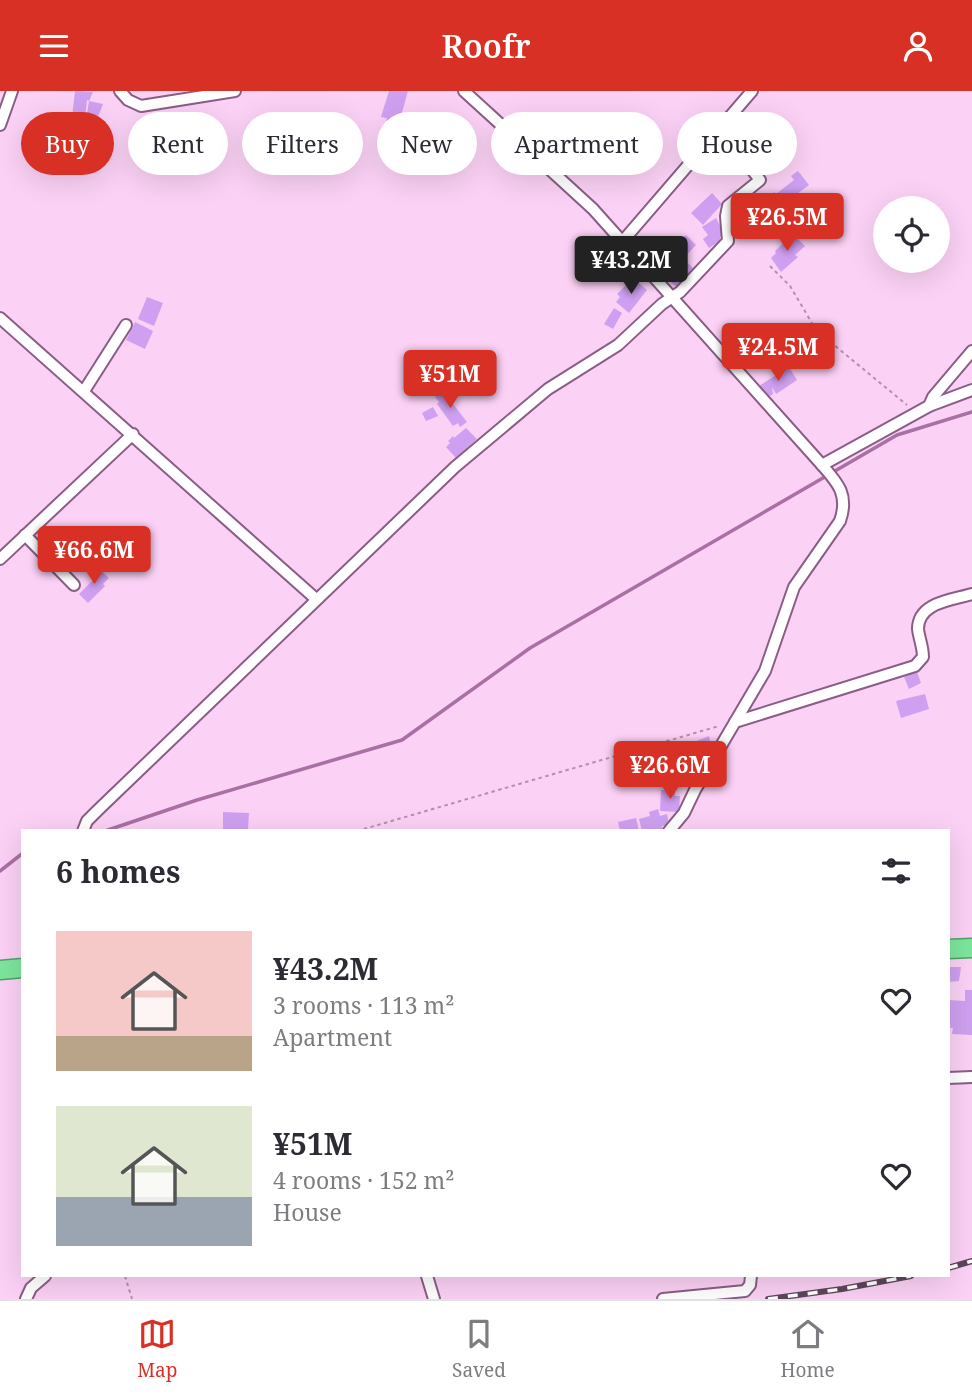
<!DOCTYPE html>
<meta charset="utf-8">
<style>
body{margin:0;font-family:"Noto Serif",serif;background:#f7f7f7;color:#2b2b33;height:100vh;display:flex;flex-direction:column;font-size:26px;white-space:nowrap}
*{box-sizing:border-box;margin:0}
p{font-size:23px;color:#7c7c81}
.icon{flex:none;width:38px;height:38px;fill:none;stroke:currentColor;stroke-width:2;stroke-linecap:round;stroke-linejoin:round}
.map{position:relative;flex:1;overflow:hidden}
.panel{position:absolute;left:21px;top:738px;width:929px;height:448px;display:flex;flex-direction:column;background:#fff;border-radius:0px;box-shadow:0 7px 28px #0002}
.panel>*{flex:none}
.top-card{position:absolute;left:21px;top:21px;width:931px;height:63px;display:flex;gap:14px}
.controls{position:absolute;left:873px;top:105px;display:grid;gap:14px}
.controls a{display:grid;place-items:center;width:77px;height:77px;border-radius:50%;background:#fff;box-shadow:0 7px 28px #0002;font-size:35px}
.price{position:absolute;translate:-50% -60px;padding:0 16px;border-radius:7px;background:#d93025;color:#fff;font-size:23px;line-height:46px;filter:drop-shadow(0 2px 4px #0008)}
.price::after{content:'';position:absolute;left:50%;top:42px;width:21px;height:16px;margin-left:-10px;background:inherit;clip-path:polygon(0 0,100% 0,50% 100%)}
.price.on{background:#222;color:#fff}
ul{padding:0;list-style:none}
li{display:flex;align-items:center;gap:21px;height:175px;padding:0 35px}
li span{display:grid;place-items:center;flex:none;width:196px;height:140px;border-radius:0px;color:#555}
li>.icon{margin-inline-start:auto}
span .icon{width:84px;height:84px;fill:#fffc;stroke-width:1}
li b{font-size:30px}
h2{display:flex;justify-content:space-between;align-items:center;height:84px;padding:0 35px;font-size:30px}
.chip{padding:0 24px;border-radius:32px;background:#fff;box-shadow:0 7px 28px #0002;font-size:24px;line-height:63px}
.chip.on{background:#d93025;color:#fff}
header{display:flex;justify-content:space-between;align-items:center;height:91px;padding:0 35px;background:#d93025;color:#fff;font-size:32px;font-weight:600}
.menu{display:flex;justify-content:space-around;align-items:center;height:98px;border-top:2px solid #e1e1e2;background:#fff;font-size:19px;color:#7c7c81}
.menu a{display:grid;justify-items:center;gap:4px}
.menu .on{color:#d93025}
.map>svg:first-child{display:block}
</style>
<header><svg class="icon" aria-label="menu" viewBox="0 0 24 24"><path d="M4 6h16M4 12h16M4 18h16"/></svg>Roofr<svg class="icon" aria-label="person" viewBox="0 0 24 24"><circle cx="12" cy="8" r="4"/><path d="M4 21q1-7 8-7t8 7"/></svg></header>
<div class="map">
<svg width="972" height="1208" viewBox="0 0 972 1208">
<rect width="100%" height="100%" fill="#fbd1f5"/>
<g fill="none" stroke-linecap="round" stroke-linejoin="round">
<g stroke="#a970a3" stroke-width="3.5">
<polyline points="105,740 197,709 402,649 530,557 897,344 972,321"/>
<polyline points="0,780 23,762"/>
</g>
</g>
<g fill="#cfa0f1">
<polygon points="75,0 93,1 89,10 87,9 85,27 72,26"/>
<polygon points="389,0 408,0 401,25 398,24 396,33 386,30 387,27 381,26"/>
<polygon points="89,10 103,13 98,26 87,23"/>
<polygon points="798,80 809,94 793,106 795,108 785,116 787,118 779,121 766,105 769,102 771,104 774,101 776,103 794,89 791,85"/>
<polygon points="712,102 722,113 703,134 691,122"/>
<polygon points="768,110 778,121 759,139 748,127"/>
<polygon points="741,116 749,125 738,135 730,126"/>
<polygon points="716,127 724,142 720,146 720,150 709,157 703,148 708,144 702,136"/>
<polygon points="793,143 805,155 795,164 798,166 781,181 771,167 776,162 775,160"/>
<polygon points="686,144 696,154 681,170 669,159"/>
<polygon points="687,171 694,178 676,196 666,186 676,173 682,176"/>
<polygon points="630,190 636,195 639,192 647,199 629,222 616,211 620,206 617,203"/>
<polygon points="147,206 163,212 154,235 138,228"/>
<polygon points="614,217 622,222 613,238 604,233"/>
<polygon points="135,231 153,240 145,258 126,249"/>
<polygon points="789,276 797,289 776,303 772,296 773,303 767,307 759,295"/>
<polygon points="443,300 467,331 460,336 458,332 453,335 437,313 439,311 435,306"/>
<polygon points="433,316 438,325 426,330 422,322"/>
<polygon points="466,337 477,348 456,367 446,356 450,352 448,350 453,345 454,347"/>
<polygon points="98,477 109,487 103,493 105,495 88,512 79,503 94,488 91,484"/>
<polygon points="917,581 921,592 909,598 904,586"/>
<polygon points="925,603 929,618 901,627 896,610"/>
<polygon points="709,645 713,660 697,664 694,651"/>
<polygon points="705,664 707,672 694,675 696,683 692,684 692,688 673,692 670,678 691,675 690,668"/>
<polygon points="661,699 675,699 675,705 680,705 679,721 660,720"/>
<polygon points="658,718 660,725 667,723 669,734 662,735 663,740 642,740 639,728 650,725 649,721"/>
<polygon points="223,721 249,722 248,738 223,738"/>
<polygon points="636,727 639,740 620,740 618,731"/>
<polygon points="948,876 961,876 959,890 948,891"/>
<polygon points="965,899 972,899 972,944 952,943 953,937 948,937 948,909 965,910"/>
</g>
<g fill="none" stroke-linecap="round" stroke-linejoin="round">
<defs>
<g id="minor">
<polyline points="120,0 128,9 141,15 235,0"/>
<path d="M464,0L593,118L822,374C838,392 849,404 840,430L794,496L765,580L695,699L684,722L669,740"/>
<polyline points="0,34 12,0"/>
<polyline points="622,151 752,0"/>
<polyline points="0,227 316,508"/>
<polyline points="84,300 126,234"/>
<polyline points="929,315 972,299"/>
<polyline points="822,374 929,315 933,306 972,260"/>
<polyline points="25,444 74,494"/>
<polyline points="0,468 133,343"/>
<path d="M735,631L915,575L923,566C923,556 919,547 918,538C918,511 953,509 972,503"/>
<polyline points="83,740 87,730 98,719 455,376 548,298 618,254 662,213 680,201 728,150 726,125 728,115 760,89 719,37"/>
<polyline points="948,987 972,986"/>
<polyline points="427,1185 434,1208"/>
<polyline points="26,1208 31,1197 45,1185"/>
<polyline points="663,1208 745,1200 750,1194 751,1185"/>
</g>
<g id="trunk">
<polyline points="948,858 972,857"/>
<polyline points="0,879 23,877"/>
</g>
</defs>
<use href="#minor" stroke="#8a5d85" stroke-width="14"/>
<use href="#trunk" stroke="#51a06a" stroke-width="21"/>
<g stroke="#b391ae" stroke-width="2" stroke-dasharray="3.5 3.5" stroke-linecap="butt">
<polyline points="770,175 790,195 819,244 834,254 907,314"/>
<polyline points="357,740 719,635"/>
<polyline points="125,1185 132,1208"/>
</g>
<use href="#minor" stroke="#fff" stroke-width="10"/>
<use href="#trunk" stroke="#7ce69c" stroke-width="18"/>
<defs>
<g id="rail">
<polyline points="948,1177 972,1170"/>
<polyline points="768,1208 842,1198 911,1185"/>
</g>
</defs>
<use href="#rail" stroke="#5d465a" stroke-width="6"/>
<use href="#rail" stroke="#fff" stroke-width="3.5" stroke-dasharray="10" stroke-linecap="butt"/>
</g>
</svg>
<div class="controls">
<a><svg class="icon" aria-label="locate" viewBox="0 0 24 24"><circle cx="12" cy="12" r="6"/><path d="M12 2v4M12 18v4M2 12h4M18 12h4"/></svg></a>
</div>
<b class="price" style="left:787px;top:162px">¥26.5M</b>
<b class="price on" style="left:631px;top:205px">¥43.2M</b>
<b class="price" style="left:778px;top:292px">¥24.5M</b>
<b class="price" style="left:450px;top:319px">¥51M</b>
<b class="price" style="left:94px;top:495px">¥66.6M</b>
<b class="price" style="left:670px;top:710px">¥26.6M</b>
<div class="top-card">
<a class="chip on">Buy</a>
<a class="chip">Rent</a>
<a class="chip">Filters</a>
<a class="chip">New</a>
<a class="chip">Apartment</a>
<a class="chip">House</a>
</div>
<section class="panel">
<h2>6 homes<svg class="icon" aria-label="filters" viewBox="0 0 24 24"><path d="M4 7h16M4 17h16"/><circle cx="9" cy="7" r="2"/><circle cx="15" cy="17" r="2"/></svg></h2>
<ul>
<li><span style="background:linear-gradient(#f6c9c9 75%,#b9a48a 0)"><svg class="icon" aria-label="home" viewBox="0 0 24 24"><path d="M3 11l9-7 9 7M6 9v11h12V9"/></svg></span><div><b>¥43.2M</b><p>3 rooms · 113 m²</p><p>Apartment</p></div><svg class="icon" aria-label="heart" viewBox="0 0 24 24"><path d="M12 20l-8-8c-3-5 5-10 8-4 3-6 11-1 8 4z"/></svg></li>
<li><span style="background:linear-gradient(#dfe7d0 65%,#9aa5b1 0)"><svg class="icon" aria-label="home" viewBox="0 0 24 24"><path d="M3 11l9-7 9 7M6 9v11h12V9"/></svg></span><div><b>¥51M</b><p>4 rooms · 152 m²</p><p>House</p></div><svg class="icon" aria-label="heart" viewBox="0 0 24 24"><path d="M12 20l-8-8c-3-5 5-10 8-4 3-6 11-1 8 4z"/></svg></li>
</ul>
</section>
</div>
<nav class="menu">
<a class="on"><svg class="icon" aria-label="map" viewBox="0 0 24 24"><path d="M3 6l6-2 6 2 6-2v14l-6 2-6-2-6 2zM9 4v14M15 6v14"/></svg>Map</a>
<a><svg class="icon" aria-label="saved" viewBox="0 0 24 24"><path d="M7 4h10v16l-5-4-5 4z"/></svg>Saved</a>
<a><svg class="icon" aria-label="home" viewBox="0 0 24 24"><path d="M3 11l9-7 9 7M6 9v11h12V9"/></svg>Home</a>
</nav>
